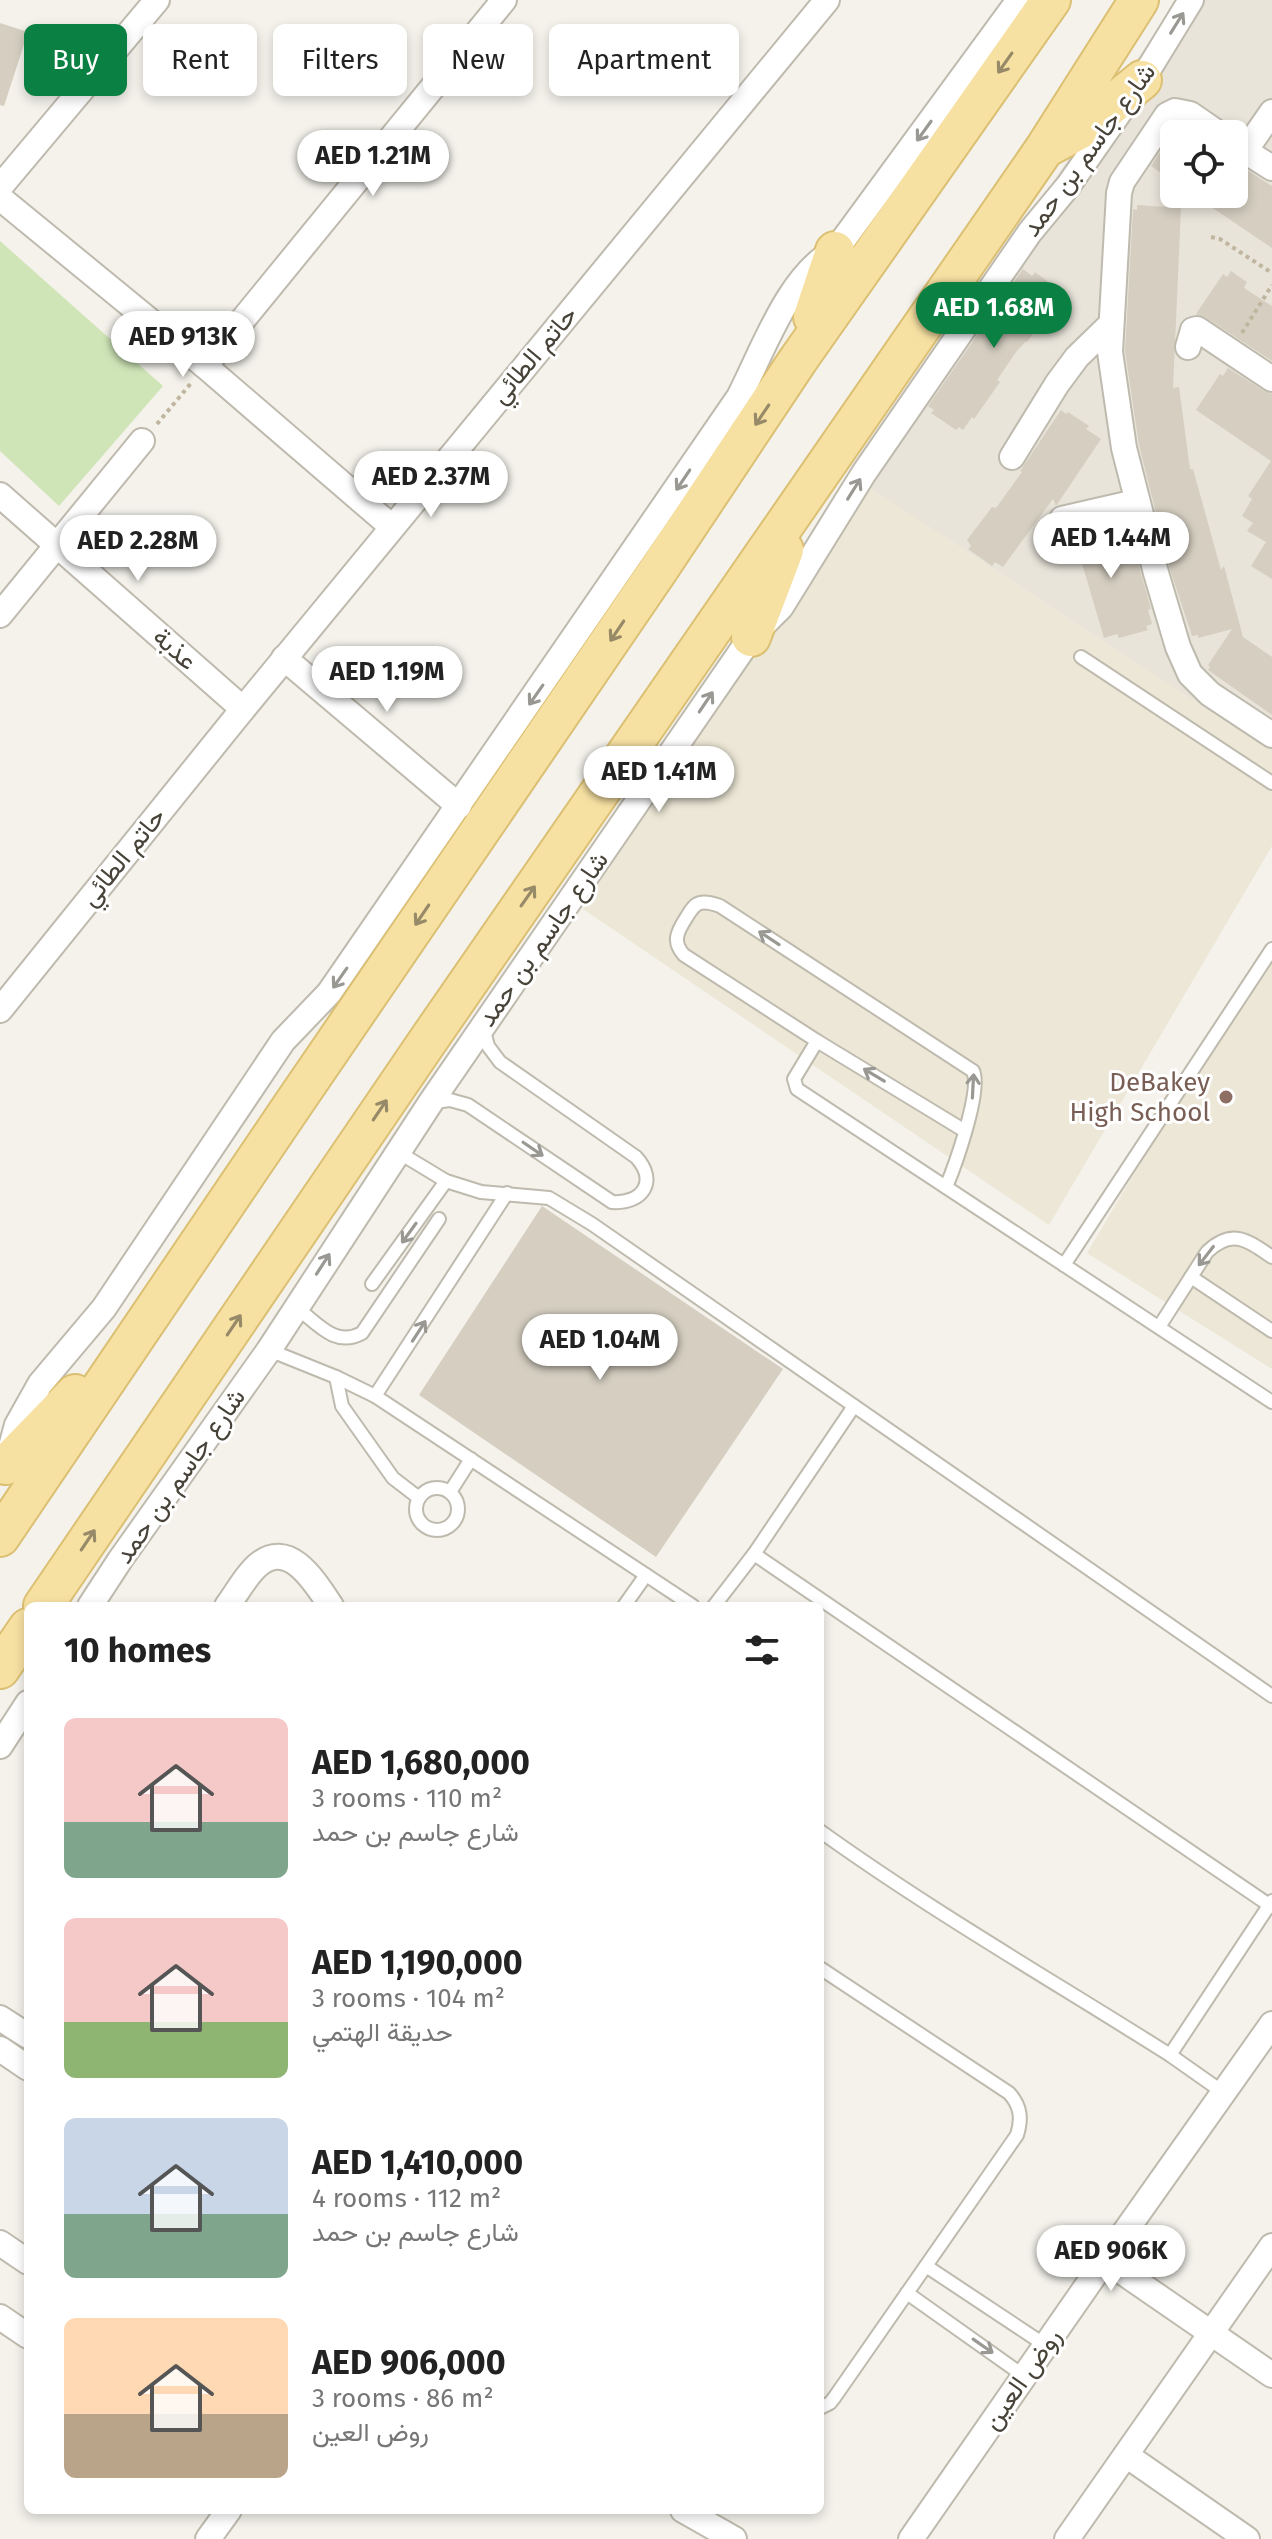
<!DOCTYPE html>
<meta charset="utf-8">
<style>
body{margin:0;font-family:"Fira Sans",Vazirmatn,sans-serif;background:#f2f2f2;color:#222;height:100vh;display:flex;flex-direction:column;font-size:30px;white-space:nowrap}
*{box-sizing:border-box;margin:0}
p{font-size:26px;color:#767676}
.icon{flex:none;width:44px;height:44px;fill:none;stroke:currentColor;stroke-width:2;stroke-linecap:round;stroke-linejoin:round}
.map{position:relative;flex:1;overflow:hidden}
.sheet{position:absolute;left:24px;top:1602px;width:800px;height:912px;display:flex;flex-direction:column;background:#fff;border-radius:12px;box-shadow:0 4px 12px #0003}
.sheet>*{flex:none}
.top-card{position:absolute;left:24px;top:24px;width:800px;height:72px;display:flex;gap:16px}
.buttons{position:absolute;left:1160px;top:120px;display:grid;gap:16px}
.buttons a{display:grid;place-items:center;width:88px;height:88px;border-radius:12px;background:#fff;box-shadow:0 4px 12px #0003;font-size:40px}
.price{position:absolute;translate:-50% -68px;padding:0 18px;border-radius:28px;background:#fff;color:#222;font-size:26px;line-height:52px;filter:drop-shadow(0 2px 4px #0008)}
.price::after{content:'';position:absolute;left:50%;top:48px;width:24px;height:18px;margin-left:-12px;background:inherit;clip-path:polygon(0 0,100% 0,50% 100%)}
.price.current{background:#0b8043;color:#fff}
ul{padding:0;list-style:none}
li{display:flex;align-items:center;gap:24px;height:200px;padding:0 40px}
li span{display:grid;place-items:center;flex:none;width:224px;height:160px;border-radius:12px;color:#555}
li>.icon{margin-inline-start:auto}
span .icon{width:96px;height:96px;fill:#fffc;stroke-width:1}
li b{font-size:34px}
h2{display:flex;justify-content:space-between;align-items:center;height:96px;padding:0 40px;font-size:34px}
.chip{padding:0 28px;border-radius:12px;background:#fff;box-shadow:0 4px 12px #0003;font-size:28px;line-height:72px}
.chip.current{background:#0b8043;color:#fff}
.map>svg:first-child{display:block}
</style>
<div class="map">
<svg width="1272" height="2539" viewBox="0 0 1272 2539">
<rect width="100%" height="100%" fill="#f4f2eb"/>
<path fill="#e8e4da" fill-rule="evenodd" d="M1180,0H1272V752L853,477L1129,70ZM1174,134H1234V194H1174Z"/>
<g fill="#ece7d6">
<polygon points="853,477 1272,752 1272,846 1049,1225 583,909"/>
<polygon points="1272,941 1272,1369 1087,1253"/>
</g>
<polygon fill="#cfe5b7" points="0,241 163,386 59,506 0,451"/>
<g fill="#d5cec1">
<polygon points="0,23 28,32 4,106 0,105"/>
<polygon points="1174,131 1174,182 1151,166"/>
<polygon points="1234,162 1272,186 1272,248 1192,194 1234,194"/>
<polygon points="1137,205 1181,208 1173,388 1179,387 1190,469 1193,469 1221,570 1224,566 1243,637 1272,657 1272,715 1208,670 1210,667 1208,665 1232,629 1198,638 1198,635 1192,636 1170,569 1139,445 1125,351 1133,209 1137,210"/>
<polygon points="1023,269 1032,276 1035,272 1055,287 1053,289 1059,293 1051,304 1054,305 1027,342 1026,341 1016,352 997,380 1000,382 974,419 972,417 963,430 959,427 956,430 931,413 934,410 928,406"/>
<polygon points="1231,271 1247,282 1244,288 1272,306 1272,361 1205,317 1196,314 1223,274 1227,277"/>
<polygon points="1228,368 1264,391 1272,394 1272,579 1251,566 1266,542 1247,531 1253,523 1242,516 1252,499 1248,496 1271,461 1196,410 1220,374 1223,376"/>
<polygon points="1061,410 1066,414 1068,412 1089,426 1086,429 1101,439 1056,506 1053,499 1003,567 995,562 992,566 968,549 971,546 967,540 992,507 996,508 1022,472 1020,471"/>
<polygon points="1115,522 1122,553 1124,553 1125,555 1135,552 1151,609 1148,610 1152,624 1146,626 1148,630 1119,638 1117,634 1104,638 1081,560 1070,562 1062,534"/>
<polygon points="542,1206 783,1369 656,1557 419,1395"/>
</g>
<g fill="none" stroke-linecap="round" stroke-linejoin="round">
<defs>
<g id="lane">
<polyline points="1081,657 1272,783"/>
<polyline points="817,1041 794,1079 797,1089 1272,1402"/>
<path d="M434,1102L450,1100L468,1105L612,1202C643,1204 658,1181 636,1157L500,1062L488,1046L483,1027"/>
<polyline points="398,1152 446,1181 481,1192 549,1198 592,1224 1272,1696"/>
<path d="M946,1187C955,1166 982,1090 973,1071L720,906C714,904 707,901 700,903C693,905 690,912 686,918C677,932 672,942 684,955L817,1041L965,1131"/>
<polyline points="1064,1265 1272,949"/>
<polyline points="1191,1277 1272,1331"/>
<polyline points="372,1284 446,1181"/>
<path d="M296,1307C317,1323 335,1348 362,1333L439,1219"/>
<path d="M1159,1327L1207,1252C1232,1228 1247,1240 1272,1257"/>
<polyline points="269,1350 336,1377 375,1396 693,1606"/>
<polyline points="336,1377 342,1406 393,1478 419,1498"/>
<polyline points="375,1396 507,1193"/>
<polyline points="854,1406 754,1554 1272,1907"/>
<circle cx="437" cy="1509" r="21"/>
<polyline points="450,1492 471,1459"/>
<polyline points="624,1606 646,1575"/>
<polyline points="714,1606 754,1554"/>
<path d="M820,1831C933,1912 1053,1981 1170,2055L1272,1901"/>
<path d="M820,1968L1009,2093C1021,2106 1022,2119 1017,2135L834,2398L830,2403L820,2408"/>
<polyline points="1170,2055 1224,2093"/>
<polyline points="926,2266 1045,2345"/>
<polyline points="907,2293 1024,2376"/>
</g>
<g id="street">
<polyline points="1219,134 1190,114 1175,111 1167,115 1122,182 1119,193 1110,352 1124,448 1156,573 1178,647 1190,674 1210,694 1272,735"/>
<polyline points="1234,144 1272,168"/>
<polyline points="1245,151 1272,112"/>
<polyline points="0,187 157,0"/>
<polyline points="0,198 205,366 392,527"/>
<polyline points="1188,347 1193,330 1197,329 1272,379"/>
<polyline points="205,366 504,0"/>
<polyline points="1012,457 1057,384 1077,357 1110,325"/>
<polyline points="0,495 243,709"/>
<polyline points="1062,519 1136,502"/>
<polyline points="0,615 142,441"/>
<polyline points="284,658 459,806"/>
<polyline points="0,1010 243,709 827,0"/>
<path d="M8,1458L17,1425L40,1384L104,1308L283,1041L329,993L739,397C762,353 789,274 835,251L1019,0"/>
<polyline points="90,1606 120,1560 269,1350 431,1102 751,637 781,607 864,473 1030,232 1068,186 1142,80 1191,0"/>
<path d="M227,1606C237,1593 246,1575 258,1565C290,1538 316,1584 331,1606"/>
<polyline points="0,1746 28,1703"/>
<polyline points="0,2018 28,2036"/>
<polyline points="0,2049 28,2068"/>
<polyline points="0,2243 28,2262"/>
<polyline points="1105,2260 1272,2375"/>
<polyline points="0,2317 28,2336"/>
<polyline points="1126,2455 1247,2539"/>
<polyline points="683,2510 734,2539"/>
<polyline points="208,2539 229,2510"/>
<polyline points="911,2539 1105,2260 1272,2024"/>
<polyline points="1067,2539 1272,2246"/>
</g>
<g id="primary">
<polyline points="1051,145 1084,127 1142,80"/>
<polyline points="813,317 835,251"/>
<polyline points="751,637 784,550"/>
<polyline points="6,1465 75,1394"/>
<polyline points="0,1537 292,1106 659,569 798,360 1051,0"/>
<polyline points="43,1606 427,1042 1045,148 1139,0"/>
<polyline points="0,1669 28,1628"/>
</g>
</defs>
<use href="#lane" stroke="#bfbaae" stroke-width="16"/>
<use href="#street" stroke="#bfbaae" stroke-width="28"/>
<use href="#primary" stroke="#dbbf72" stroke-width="42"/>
<g stroke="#c0b6a0" stroke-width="4" stroke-dasharray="4 4" stroke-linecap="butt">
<polyline points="1211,237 1220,239 1272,273"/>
<polyline points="1242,333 1272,285"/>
<polyline points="157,424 192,382"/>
</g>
<use href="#lane" stroke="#fff" stroke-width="12"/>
<use href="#street" stroke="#fff" stroke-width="24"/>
<use href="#primary" stroke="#f7e1a2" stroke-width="38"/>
</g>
<defs><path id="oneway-shaft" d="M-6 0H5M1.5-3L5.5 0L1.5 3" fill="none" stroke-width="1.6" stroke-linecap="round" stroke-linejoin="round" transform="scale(2)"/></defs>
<g stroke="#9a9892">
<use href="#oneway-shaft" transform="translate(1177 23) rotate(-58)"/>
<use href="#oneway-shaft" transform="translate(924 131) rotate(126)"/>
<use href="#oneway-shaft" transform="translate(683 480) rotate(124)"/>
<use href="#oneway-shaft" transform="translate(854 489) rotate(-58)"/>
<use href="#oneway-shaft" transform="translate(536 695) rotate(125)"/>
<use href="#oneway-shaft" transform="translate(706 702) rotate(-56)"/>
<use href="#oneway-shaft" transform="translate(769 938) rotate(-147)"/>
<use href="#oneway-shaft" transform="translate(340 978) rotate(125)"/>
<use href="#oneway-shaft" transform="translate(874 1075) rotate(-149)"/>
<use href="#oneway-shaft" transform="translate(973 1086) rotate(-87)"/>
<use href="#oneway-shaft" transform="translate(533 1149) rotate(34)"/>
<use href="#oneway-shaft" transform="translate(409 1233) rotate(126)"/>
<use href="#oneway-shaft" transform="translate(1206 1256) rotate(128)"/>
<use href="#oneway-shaft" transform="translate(323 1264) rotate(-57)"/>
<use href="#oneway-shaft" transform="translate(419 1331) rotate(-57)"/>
<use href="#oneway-shaft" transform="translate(983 2346) rotate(35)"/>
</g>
<g stroke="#978a68">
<use href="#oneway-shaft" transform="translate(1005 63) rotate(125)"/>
<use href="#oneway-shaft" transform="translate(762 415) rotate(124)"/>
<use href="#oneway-shaft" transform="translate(617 631) rotate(124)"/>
<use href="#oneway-shaft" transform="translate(528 896) rotate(-55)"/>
<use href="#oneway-shaft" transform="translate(422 915) rotate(124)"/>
<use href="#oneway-shaft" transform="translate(380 1110) rotate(-56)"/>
<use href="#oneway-shaft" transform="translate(234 1325) rotate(-56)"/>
<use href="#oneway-shaft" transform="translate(88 1540) rotate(-56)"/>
</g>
<circle fill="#8d6e63" stroke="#fff" stroke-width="3" cx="1226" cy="1097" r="8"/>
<g text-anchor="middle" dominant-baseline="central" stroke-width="6" stroke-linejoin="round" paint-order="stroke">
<g font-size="26" fill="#484339" stroke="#fff">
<text transform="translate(1089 150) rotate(-54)">شارع جاسم بن حمد</text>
<text transform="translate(534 355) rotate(-50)">حاتم الطائي</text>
<text transform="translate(175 649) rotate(42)">عذبة</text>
<text transform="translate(123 857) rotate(-51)">حاتم الطائي</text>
<text transform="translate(543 939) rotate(-55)">شارع جاسم بن حمد</text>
<text transform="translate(180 1476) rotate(-55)">شارع جاسم بن حمد</text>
<text transform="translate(1022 2379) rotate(-55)">روض العين</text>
</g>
<g font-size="26" fill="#785e54" stroke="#fff" text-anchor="end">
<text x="1210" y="1082">DeBakey<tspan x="1210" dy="30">High School</tspan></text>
</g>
</g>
</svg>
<div class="buttons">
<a><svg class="icon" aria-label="locate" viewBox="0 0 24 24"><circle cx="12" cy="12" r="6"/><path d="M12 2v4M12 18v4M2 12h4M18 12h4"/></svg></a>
</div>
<b class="price" style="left:373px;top:198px">AED 1.21M</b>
<b class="price current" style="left:994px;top:350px">AED 1.68M</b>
<b class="price" style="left:183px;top:379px">AED 913K</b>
<b class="price" style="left:431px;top:519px">AED 2.37M</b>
<b class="price" style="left:1111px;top:580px">AED 1.44M</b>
<b class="price" style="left:138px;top:583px">AED 2.28M</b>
<b class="price" style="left:387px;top:714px">AED 1.19M</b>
<b class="price" style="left:659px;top:814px">AED 1.41M</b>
<b class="price" style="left:600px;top:1382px">AED 1.04M</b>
<b class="price" style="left:1111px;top:2293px">AED 906K</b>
<div class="top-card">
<a class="chip current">Buy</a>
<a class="chip">Rent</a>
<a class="chip">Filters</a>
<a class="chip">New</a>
<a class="chip">Apartment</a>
</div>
<section class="sheet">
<h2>10 homes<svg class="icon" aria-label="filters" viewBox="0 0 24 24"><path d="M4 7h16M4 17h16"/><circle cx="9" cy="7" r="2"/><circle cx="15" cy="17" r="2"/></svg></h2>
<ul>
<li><span style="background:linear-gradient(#f6c9c9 65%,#7fa58c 0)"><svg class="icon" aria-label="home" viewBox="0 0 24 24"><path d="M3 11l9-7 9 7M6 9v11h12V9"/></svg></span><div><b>AED 1,680,000</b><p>3 rooms · 110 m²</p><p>شارع جاسم بن حمد</p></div></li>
<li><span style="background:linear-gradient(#f6c9c9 65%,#8fb573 0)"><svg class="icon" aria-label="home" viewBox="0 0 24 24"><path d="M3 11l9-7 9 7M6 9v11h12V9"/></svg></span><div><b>AED 1,190,000</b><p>3 rooms · 104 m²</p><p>حديقة الهتمي</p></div></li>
<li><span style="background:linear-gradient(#c9d6e8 60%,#7fa58c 0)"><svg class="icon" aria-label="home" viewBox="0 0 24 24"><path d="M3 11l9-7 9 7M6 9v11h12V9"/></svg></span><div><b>AED 1,410,000</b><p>4 rooms · 112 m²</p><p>شارع جاسم بن حمد</p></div></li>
<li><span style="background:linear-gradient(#ffd9b3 60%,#b9a48a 0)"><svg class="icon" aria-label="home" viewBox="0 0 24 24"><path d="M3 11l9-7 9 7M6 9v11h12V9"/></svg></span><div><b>AED 906,000</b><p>3 rooms · 86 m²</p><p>روض العين</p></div></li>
</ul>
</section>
</div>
